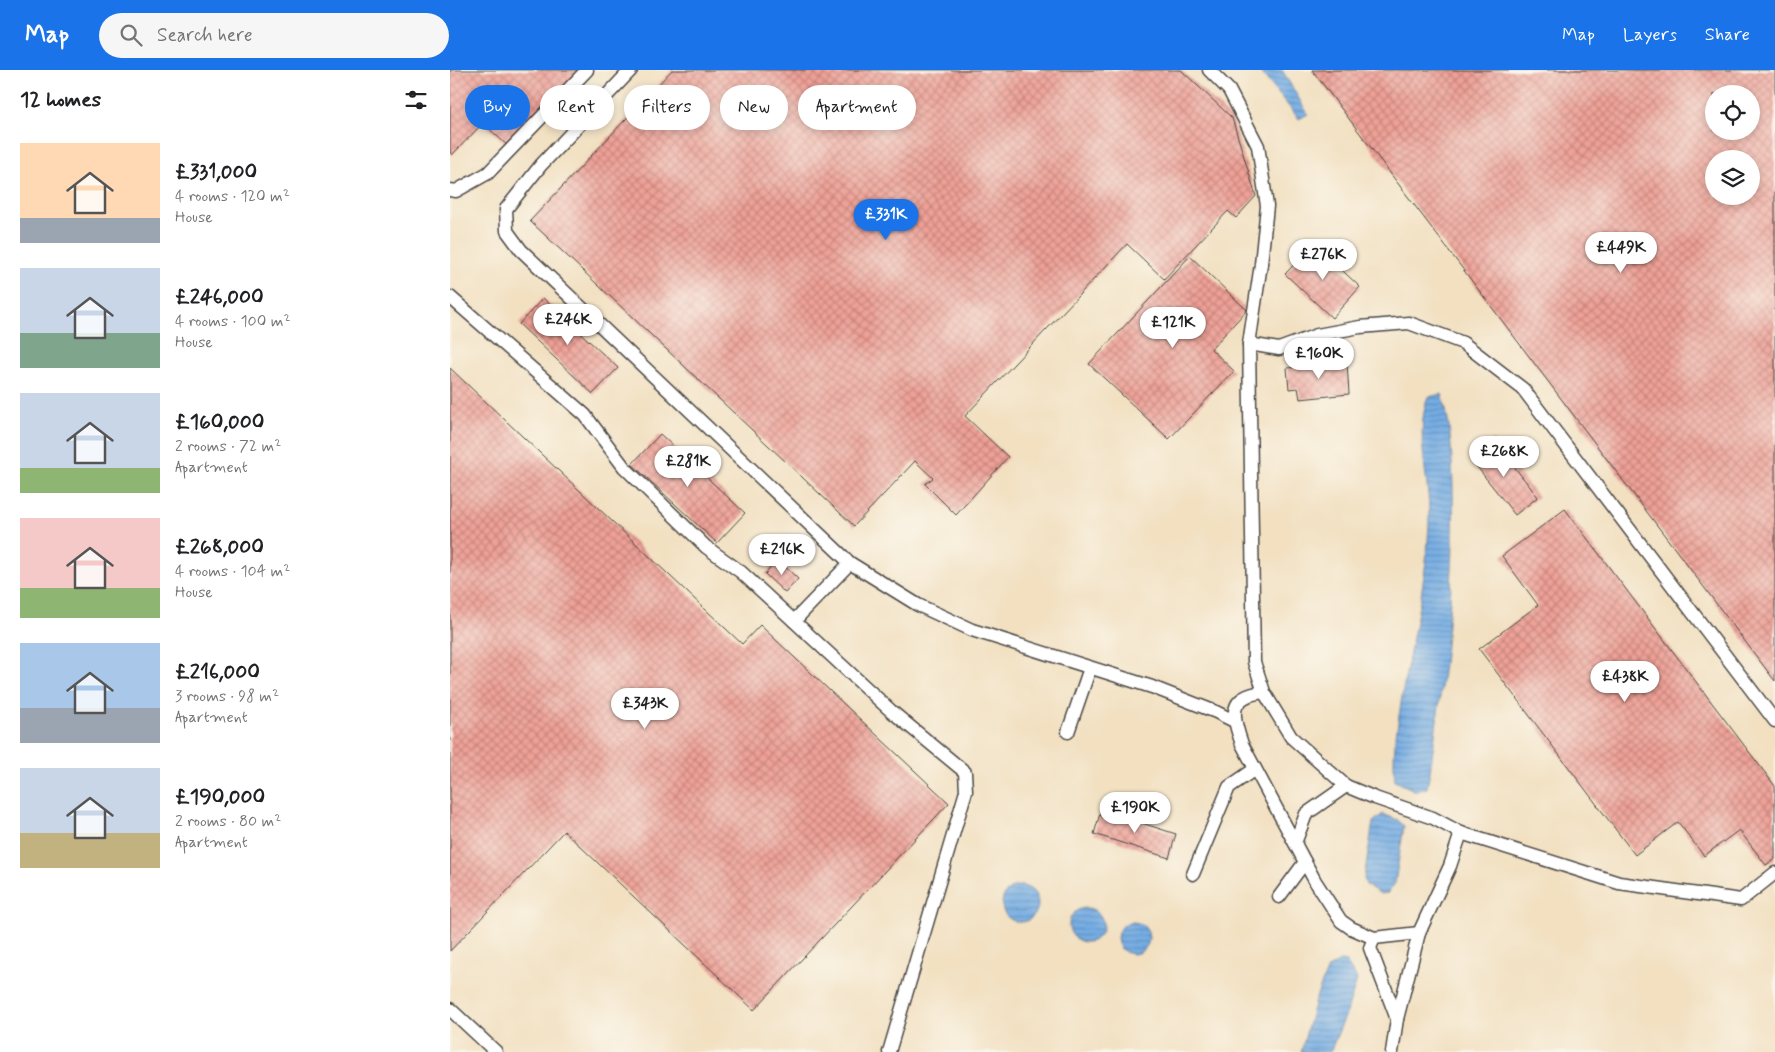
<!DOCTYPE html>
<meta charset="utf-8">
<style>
body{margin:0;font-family:Mynerve,sans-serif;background:#f6f6f6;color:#202124;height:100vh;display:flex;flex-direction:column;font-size:19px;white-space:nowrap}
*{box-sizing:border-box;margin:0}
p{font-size:16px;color:#757577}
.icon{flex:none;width:28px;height:28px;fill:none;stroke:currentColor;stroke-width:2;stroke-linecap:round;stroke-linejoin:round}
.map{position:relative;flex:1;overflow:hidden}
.panel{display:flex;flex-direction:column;background:#fff;width:450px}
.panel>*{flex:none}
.guide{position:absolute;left:15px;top:15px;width:475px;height:45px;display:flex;gap:10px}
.buttons{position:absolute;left:1255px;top:15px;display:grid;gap:10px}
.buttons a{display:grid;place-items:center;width:55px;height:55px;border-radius:50%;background:#fff;box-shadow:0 2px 8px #0003;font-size:25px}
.price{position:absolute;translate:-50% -42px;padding:0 11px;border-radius:18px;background:#fff;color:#222;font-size:16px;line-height:32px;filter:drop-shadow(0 1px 2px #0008)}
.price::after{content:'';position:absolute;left:50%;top:30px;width:15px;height:11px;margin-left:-8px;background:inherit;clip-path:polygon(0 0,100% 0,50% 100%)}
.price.on{background:#1a73e8;color:#fff}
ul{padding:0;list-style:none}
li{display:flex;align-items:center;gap:15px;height:125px;padding:0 20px}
li span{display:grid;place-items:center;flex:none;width:140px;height:100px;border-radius:0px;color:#555}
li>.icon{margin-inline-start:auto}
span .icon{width:60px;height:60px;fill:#fffc;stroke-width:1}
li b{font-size:21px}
h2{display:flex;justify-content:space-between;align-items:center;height:60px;padding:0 20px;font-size:21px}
.pill{padding:0 18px;border-radius:22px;background:#fff;box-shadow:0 2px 8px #0003;font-size:18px;line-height:45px}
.pill.on{background:#1a73e8;color:#fff}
header{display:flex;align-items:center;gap:30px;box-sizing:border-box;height:70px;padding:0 25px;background:#1a73e8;color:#fff}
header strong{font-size:24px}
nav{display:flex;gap:28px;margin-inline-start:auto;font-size:18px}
.search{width:350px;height:45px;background:#f6f6f6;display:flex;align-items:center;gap:12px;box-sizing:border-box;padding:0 18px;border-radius:28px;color:#757577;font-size:19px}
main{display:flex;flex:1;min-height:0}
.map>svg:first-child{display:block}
</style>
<header>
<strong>Map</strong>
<div class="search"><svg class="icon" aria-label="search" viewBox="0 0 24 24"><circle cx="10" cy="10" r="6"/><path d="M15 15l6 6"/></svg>Search here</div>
<nav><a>Map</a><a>Layers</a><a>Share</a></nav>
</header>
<main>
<section class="panel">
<h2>12 homes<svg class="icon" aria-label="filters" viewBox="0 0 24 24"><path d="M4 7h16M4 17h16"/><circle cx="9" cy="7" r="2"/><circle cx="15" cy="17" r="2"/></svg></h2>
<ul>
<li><span style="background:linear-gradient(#ffd9b3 75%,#9aa5b1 0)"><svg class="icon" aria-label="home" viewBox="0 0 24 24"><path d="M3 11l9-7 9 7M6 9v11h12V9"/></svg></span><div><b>£331,000</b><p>4 rooms · 120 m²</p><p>House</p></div></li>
<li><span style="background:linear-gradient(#c9d6e8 65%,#7fa58c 0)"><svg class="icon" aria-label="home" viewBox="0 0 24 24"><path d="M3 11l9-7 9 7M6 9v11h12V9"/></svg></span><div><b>£246,000</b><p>4 rooms · 100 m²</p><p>House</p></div></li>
<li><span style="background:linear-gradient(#c9d6e8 75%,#8fb573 0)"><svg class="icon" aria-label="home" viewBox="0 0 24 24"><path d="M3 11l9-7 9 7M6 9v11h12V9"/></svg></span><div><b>£160,000</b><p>2 rooms · 72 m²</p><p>Apartment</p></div></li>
<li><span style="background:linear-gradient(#f6c9c9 70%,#8fb573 0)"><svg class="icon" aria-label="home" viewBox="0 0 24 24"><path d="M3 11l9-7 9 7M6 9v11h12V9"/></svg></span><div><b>£268,000</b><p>4 rooms · 104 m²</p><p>House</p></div></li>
<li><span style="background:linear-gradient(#a9c7e8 65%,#9aa5b1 0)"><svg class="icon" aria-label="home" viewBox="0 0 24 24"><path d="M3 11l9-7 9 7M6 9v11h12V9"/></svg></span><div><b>£216,000</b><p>3 rooms · 98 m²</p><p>Apartment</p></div></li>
<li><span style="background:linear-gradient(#c9d6e8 65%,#c2b280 0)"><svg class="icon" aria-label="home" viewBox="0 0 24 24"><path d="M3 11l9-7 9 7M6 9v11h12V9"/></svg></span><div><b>£190,000</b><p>2 rooms · 80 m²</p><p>Apartment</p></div></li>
</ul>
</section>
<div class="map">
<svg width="1325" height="982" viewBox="0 0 1325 982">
<defs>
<pattern id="water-rules" width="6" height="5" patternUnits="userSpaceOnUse" patternTransform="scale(1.25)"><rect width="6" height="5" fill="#74ace3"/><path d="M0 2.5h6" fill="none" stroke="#5f8cb8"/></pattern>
<pattern id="building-cross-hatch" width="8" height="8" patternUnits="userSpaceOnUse" patternTransform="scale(1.25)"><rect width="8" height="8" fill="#efa197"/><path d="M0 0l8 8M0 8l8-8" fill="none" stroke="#c2837b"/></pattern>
</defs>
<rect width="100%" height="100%" fill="#fbf7ec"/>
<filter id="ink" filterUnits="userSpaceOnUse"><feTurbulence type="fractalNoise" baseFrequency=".02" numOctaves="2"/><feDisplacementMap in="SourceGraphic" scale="10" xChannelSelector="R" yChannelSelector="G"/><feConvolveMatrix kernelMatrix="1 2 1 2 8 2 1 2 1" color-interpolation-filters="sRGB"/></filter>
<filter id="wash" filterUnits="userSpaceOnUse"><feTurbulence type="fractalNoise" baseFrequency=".0096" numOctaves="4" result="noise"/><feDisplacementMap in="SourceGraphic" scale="20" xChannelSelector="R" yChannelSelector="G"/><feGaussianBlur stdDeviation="1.12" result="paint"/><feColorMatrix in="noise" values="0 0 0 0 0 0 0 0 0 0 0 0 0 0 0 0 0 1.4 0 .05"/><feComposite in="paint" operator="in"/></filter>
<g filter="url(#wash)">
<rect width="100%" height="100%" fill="#f2e0c1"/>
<g fill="url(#water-rules)" stroke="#506c87">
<polygon points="809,0 832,0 858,44 849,49"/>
<path d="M992,324C1001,354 1002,386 1003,418C1006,512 993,608 980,702L977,718L966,721L945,711C942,687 946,664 950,640C959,575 978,513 979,448C980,409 964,364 978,327Z"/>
<polygon points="933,744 948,750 954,756 945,813 938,823 931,824 916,815 914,808 923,752"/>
<circle cx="570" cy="834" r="18"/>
<circle cx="636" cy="855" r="17"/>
<circle cx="683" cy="868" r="16"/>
<polygon points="890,891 896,892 907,909 897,942 880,982 851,982 865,930 878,898"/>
</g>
<g id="blocks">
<g fill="url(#building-cross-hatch)" fill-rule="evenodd">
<polygon points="0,0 133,0 59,77 33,53 2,85 0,82"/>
<polygon points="222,0 731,0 782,48 806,126 786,148 778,141 714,209 677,174 515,346 558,387 506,445 475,414 483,408 465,391 404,456 80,151"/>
<path d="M862,0H1325V611ZM1264,24H1301V61H1264ZM1264,89H1301V126H1264Z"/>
<polygon points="864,174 910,217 882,248 835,204"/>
<polygon points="740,186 797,240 761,279 784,301 719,369 639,294"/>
<polygon points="93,228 168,298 143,324 69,254"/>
<polygon points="897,293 899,324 850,329 848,318 839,319 837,298"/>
<polygon points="0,298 292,574 310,555 499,733 304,940 114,761 0,881"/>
<polygon points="210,364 295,443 267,473 182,394"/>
<polygon points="1043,370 1088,427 1065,445 1020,388"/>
<polygon points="1115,439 1325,716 1325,789 1316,795 1289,760 1254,786 1228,752 1185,785 1029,579 1088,535 1052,486"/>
<polygon points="328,490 348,509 335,523 315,504"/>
<polygon points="651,740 726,764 719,788 644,764"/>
</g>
</g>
</g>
<g filter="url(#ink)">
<use href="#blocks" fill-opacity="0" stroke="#494642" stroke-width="1"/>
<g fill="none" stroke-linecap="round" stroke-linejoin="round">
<defs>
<g id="lane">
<polyline points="181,0 91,95 56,139 57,161 71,180 400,493 468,535 522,560 702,617 766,642 784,651"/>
<path d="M759,0L779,20L808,76L817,136L811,194L799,274L804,592L814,622L841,667L896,716L925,728L983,748L1011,763L1000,796L969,863L924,868L901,858L891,851L865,811L792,674C782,646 777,626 814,622"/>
<polyline points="0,120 6,121 38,103 137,0"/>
<polyline points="0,227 135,345 174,397 256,477 291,502 440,640 515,702 516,721 439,982"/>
<polyline points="799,274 829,279 867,265 910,257 959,253 1013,273 1073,319 1325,651"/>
<polyline points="344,551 400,493"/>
<polyline points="618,662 640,598"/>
<polyline points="1011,763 1169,813 1291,830 1325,803"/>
<polyline points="845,773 856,744 896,716"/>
<polyline points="743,804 779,717 805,699"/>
<polyline points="829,827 855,792"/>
<polyline points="924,868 920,878 947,949"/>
<polyline points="0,939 46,982"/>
<polyline points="942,982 947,949 969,863"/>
</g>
</defs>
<use href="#lane" stroke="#494642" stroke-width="15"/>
<use href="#lane" stroke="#fff" stroke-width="12"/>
</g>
</g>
</svg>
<div class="buttons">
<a><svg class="icon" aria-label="locate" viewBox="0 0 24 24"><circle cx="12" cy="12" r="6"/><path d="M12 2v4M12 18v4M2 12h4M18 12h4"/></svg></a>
<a><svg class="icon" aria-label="layers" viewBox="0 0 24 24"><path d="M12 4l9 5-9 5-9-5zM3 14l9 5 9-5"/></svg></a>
</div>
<b class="price on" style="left:436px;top:171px">£331K</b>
<b class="price" style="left:1171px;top:204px">£449K</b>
<b class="price" style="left:873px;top:211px">£276K</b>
<b class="price" style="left:118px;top:276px">£246K</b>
<b class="price" style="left:723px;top:279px">£121K</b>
<b class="price" style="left:869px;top:310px">£160K</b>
<b class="price" style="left:1054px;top:408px">£268K</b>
<b class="price" style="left:238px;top:418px">£281K</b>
<b class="price" style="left:332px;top:506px">£216K</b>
<b class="price" style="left:1175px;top:633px">£438K</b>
<b class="price" style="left:195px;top:660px">£343K</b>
<b class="price" style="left:685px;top:764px">£190K</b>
<div class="guide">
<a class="pill on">Buy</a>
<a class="pill">Rent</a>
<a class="pill">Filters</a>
<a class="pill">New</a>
<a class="pill">Apartment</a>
</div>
</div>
</main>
